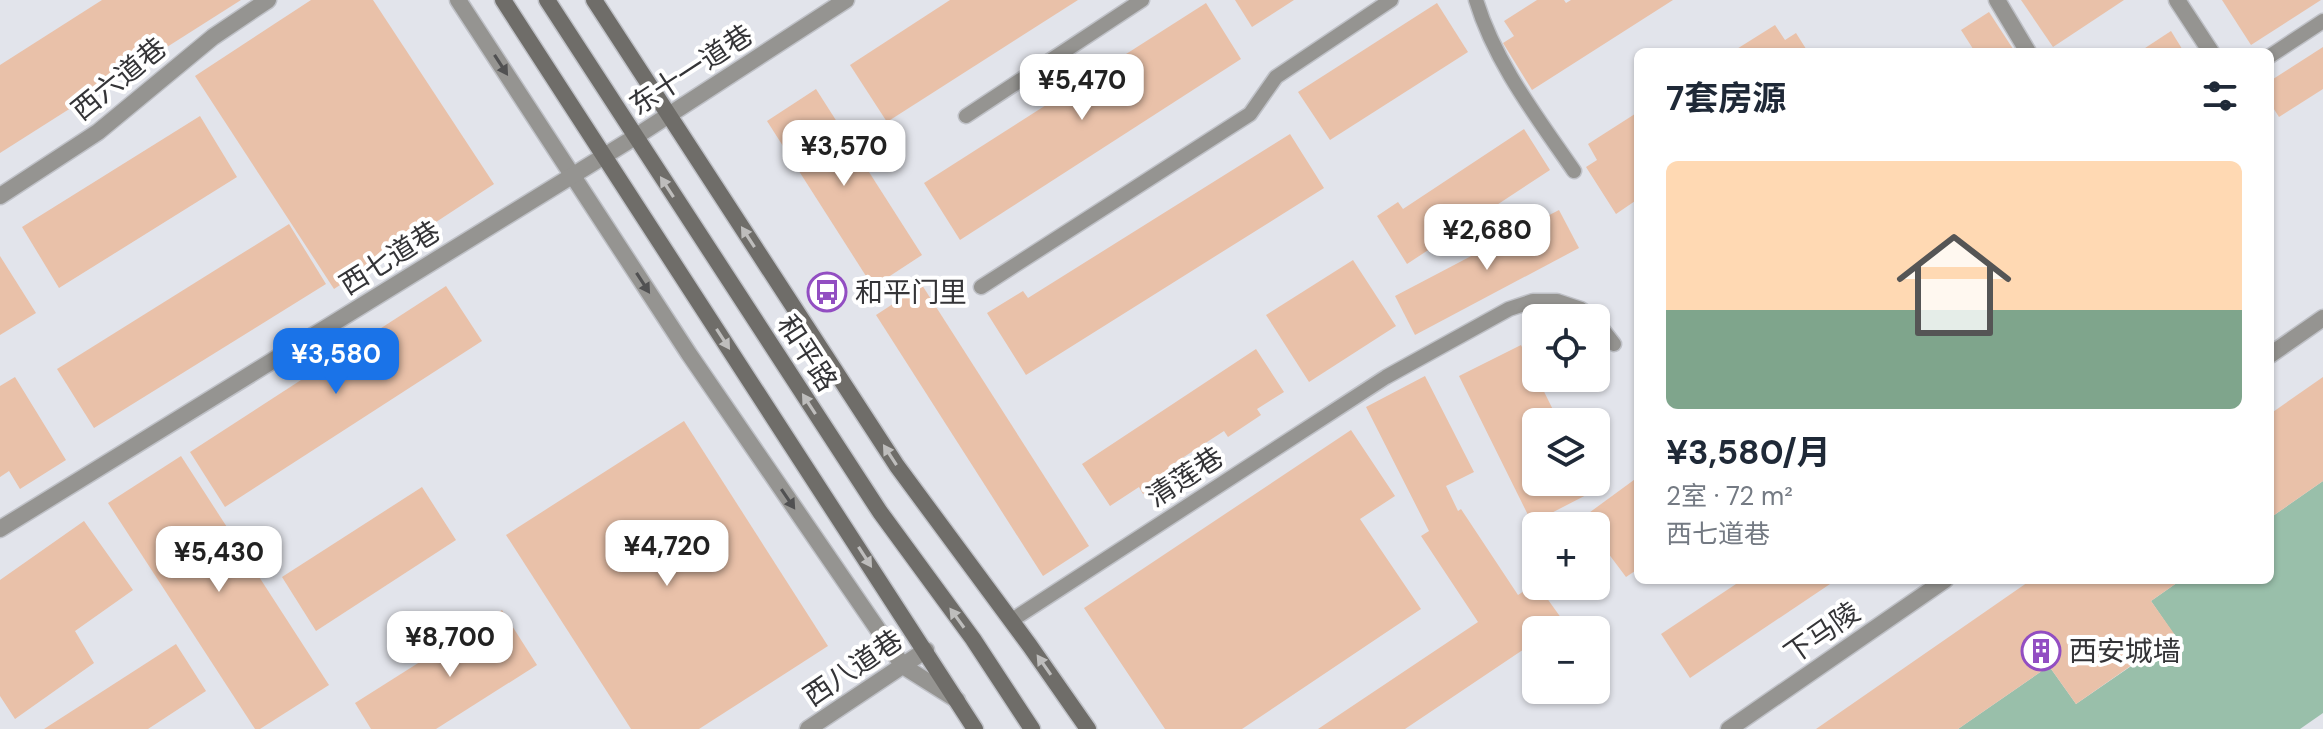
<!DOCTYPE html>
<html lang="zh">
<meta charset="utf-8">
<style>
body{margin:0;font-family:"DM Sans","Noto Sans SC",sans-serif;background:#f2f2f3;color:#1f2937;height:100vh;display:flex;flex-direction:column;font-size:30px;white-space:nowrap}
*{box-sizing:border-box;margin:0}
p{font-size:26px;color:#747a83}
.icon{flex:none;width:44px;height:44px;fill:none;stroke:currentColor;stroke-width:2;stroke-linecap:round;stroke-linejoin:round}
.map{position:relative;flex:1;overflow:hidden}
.panel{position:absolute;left:1634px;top:48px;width:640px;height:536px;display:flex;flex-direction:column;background:#fff;border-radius:12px;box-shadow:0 2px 6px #0004}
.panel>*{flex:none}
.fabs{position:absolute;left:1522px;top:304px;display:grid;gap:16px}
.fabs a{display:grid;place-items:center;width:88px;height:88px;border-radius:12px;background:#fff;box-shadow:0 2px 6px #0004;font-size:40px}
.price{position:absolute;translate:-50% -68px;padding:0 18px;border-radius:16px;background:#fff;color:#222;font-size:26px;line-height:52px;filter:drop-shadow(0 2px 4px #0008)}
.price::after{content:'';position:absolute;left:50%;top:48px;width:24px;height:18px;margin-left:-12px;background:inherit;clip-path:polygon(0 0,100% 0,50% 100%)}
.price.on{background:#1a73e8;color:#fff}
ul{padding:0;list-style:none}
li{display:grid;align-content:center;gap:16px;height:424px;padding:0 32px}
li+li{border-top:2px solid #e0e1e3}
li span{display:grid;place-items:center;height:248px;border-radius:12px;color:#555}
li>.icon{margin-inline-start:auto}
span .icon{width:144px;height:144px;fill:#fffc;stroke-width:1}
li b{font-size:34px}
h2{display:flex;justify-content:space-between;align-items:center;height:96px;padding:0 32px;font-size:34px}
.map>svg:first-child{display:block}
</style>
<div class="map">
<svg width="2323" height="729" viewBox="0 0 2323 729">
<rect width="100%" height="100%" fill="#e2e4eb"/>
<polygon fill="#99bfaa" points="2323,481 2323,713 2300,729 1958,729 2049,666 2076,704 2175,636 2151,601 2181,580 2270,580 2270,518"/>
<g fill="#e9c1a9">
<polygon points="102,0 241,0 0,153 0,65"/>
<polygon points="311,0 373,0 494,184 334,289 195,76"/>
<polygon points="950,0 1078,0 887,122 850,65"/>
<polygon points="1235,0 1294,0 1252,27"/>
<polygon points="1537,0 1564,0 1566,3 1571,0 1673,0 1532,90 1503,43 1514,36 1504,21"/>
<polygon points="2021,0 2124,0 2053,47"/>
<polygon points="2222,0 2321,0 2251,45"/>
<polygon points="1206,3 1241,59 960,240 924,183"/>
<polygon points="1437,3 1468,52 1330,140 1298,92"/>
<polygon points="1989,12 2015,52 1975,52 1961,30"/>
<polygon points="1775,25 1785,40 1796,33 1808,52 1732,52"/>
<polygon points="2171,31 2184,52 2139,52"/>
<polygon points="2323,47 2323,89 2279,117 2270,103 2270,81"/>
<polygon points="816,89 922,255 873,287 767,121"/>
<polygon points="1638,112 1638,199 1616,214 1586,167 1597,160 1588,144"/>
<polygon points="200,116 237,177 59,288 22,227"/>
<polygon points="1524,129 1550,170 1407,264 1377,216 1398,202 1403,209"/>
<polygon points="1290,134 1324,188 1026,375 987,313 1023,291 1028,298"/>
<polygon points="1559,210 1579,248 1415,335 1395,296"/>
<polygon points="289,224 326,284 94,428 57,369"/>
<polygon points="0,256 36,313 0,335"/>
<polygon points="1353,260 1396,326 1309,382 1266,315"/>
<polygon points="922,285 1089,546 1043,576 876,315"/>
<polygon points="446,286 482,341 225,507 190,452"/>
<polygon points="1521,345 1559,422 1536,422 1536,482 1589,482 1594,491 1532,523 1459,376"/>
<polygon points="1256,349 1284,392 1257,409 1261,415 1228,437 1224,431 1173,464 1178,471 1143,494 1139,487 1110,506 1082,464"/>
<polygon points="1425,376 1474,472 1446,486 1458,511 1461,509 1518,595 1536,583 1564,622 1552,630 1536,630 1536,641 1405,729 1318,729 1478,622 1421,536 1429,531 1366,407"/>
<polygon points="15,377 66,460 20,489 9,471 0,477 0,386"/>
<polygon points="2323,377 2323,481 2270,518 2270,414"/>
<polygon points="684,421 828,646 699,729 631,729 506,535"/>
<polygon points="1351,430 1395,496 1360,519 1421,609 1242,729 1165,729 1084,608"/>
<polygon points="181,456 329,685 260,729 255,729 108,503"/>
<polygon points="1638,477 1638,569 1626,577 1596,537 1596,526 1588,526 1582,518"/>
<polygon points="422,487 456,540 316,631 282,577"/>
<polygon points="84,521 133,590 75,631 94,663 15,719 0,696 0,580"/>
<polygon points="1742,580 1836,580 1690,678 1661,634"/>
<polygon points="2031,580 2181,580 2151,601 2175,635 2076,704 2049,666 1958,729 1816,729"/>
<polygon points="502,610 537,665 436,729 371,729 355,703"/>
<polygon points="176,644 206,691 148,729 44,729"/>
</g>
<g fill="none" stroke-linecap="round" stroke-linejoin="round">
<defs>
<g id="service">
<path d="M1476,0C1495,63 1537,117 1574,171"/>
<polyline points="2270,56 2323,21"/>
<polyline points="966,116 1142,0"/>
<polyline points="981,287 1250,114 1276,77 1391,0"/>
<polyline points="1596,321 1614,344"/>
<polyline points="1012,620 1386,377 1509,309 1533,301 1557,301 1581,309 1593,318"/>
</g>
<g id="minor">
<polyline points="458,0 689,354 903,666 957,700"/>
<polyline points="1997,0 2028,52"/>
<polyline points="2177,0 2211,52"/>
<polyline points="0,196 98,132 213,37 268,0"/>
<polyline points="0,529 635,137 846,0"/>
<polyline points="808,729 926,650"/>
</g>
<g id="tertiary">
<polyline points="2270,355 2323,318"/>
<polyline points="1729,729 1945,580"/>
</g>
<g id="secondary">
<polyline points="503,0 975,729"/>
<polyline points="547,0 880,512 973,639 1032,729"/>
<polyline points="594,0 897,466 1030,646 1088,729"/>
</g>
</defs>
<use href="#service" stroke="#bfc1c7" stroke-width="17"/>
<use href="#minor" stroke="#bfc1c7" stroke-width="19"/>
<use href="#tertiary" stroke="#bfc1c7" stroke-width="19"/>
<use href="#secondary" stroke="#bfc1c7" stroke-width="19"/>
<use href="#service" stroke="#959491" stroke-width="14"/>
<use href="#minor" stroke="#959491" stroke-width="16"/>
<use href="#tertiary" stroke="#959491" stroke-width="16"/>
<use href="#secondary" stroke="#6f6d69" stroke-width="16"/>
</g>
<defs><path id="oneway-solid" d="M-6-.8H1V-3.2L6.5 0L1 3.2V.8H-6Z" transform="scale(2)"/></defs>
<g fill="#515152">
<use href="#oneway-solid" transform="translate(501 65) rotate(57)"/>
<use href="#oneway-solid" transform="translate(643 283) rotate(57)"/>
<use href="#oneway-solid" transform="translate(788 499) rotate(56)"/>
</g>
<g fill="#bebdbc">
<use href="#oneway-solid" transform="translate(667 187) rotate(-123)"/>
<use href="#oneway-solid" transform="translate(748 237) rotate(-123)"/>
<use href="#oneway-solid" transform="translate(723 339) rotate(57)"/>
<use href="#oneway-solid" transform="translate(809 404) rotate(-123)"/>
<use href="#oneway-solid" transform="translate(890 455) rotate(-123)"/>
<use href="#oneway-solid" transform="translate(865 557) rotate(57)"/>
<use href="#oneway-solid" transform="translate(957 618) rotate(-126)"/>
<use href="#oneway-solid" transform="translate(1044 665) rotate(-125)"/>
</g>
<defs>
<symbol id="bus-ring" viewBox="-11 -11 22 22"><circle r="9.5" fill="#fff" stroke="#924ec2" stroke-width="1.5"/><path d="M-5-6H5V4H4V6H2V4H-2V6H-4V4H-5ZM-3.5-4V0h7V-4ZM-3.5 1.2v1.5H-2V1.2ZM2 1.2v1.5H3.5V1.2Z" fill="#924ec2"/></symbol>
<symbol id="building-ring" viewBox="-11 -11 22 22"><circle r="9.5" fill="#fff" stroke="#924ec2" stroke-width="1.5"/><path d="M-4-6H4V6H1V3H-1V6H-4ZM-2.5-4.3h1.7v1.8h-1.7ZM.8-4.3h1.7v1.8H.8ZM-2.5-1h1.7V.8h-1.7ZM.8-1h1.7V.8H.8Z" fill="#924ec2"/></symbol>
</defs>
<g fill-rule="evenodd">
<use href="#bus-ring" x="805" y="270" width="44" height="44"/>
<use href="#building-ring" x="2019" y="629" width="44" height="44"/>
</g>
<g text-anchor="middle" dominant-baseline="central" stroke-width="8" stroke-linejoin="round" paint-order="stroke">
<g font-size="28" fill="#343437" stroke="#fff">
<text transform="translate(691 70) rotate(-33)">东十一道巷</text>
<text transform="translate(119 79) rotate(-39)">西六道巷</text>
<text transform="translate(390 258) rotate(-32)">西七道巷</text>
<text transform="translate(807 353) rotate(57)">和平路</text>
<text transform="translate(1185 477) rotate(-33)">清莲巷</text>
<text transform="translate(1822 633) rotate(-35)">下马陵</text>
<text transform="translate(853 668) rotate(-34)">西八道巷</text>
</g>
<g font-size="28" fill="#343437" stroke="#fff" text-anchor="start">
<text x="855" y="292">和平门里</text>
<text x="2069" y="651">西安城墙</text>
</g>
</g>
</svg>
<div class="fabs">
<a><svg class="icon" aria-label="locate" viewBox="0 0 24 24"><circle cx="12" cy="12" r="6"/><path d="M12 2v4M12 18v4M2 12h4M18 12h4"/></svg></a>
<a><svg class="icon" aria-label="layers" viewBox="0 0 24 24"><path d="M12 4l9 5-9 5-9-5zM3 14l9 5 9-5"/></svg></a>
<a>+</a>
<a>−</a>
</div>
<b class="price" style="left:1082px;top:122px">¥5,470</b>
<b class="price" style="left:844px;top:188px">¥3,570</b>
<b class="price" style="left:1487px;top:272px">¥2,680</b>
<b class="price on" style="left:336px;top:396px">¥3,580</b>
<b class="price" style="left:667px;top:588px">¥4,720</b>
<b class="price" style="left:219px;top:594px">¥5,430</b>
<b class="price" style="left:450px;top:679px">¥8,700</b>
<section class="panel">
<h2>7套房源<svg class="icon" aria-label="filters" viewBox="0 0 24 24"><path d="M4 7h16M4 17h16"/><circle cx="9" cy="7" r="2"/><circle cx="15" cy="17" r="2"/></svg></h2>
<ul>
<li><span style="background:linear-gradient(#ffd9b3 60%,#7fa58c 0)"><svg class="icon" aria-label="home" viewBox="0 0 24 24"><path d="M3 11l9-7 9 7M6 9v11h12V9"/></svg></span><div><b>¥3,580/月</b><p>2室 · 72 m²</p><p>西七道巷</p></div></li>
</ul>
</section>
</div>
